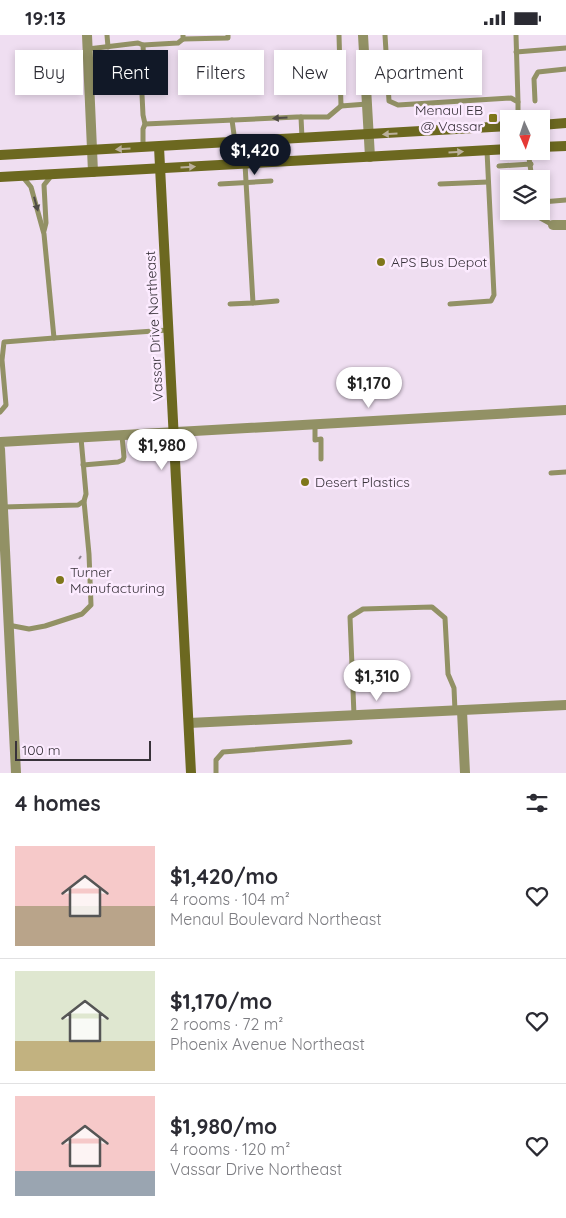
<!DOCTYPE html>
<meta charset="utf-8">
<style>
body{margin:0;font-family:Quicksand,sans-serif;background:#f2f2f3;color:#2b2b33;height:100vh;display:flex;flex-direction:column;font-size:19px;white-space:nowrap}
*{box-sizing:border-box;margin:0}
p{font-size:16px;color:#7c7c81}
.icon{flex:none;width:28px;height:28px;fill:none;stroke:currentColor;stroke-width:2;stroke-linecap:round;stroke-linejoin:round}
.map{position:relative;height:738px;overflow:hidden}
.side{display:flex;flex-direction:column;background:#fff;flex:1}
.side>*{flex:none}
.top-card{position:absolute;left:15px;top:15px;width:536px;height:45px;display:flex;gap:10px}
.needle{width:32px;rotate:177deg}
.controls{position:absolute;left:500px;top:75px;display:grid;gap:10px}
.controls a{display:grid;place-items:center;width:50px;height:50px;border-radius:0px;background:#fff;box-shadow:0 2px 8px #0003;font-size:25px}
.scale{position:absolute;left:15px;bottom:12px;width:136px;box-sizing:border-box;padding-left:5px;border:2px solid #38323a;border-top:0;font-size:14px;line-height:18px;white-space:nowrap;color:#38323a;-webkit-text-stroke:4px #fcebff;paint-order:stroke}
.price{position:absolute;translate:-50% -42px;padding:0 11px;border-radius:18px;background:#fff;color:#222;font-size:16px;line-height:32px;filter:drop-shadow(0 1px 2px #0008)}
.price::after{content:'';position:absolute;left:50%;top:30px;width:15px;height:11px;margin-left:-8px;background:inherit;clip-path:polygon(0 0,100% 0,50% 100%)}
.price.selected{background:#111827;color:#fff}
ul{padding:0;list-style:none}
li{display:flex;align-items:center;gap:15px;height:125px;padding:0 15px}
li+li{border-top:1px solid #e1e1e2}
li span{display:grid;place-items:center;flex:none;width:140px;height:100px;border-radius:0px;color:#555}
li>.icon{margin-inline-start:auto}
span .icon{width:60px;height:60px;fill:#fffc;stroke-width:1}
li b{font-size:21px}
h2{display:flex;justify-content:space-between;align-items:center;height:60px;padding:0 15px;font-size:21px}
.pill{padding:0 18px;border-radius:0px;background:#fff;box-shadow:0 2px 8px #0003;font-size:18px;line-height:45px}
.pill.selected{background:#111827;color:#fff}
.status{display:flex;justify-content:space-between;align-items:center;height:35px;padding:0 25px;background:#fff;direction:ltr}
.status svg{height:14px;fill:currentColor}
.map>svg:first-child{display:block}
</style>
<div class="status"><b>19:13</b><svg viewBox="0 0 49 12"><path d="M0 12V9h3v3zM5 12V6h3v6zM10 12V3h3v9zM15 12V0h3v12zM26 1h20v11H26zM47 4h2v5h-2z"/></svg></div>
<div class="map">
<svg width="566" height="738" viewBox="0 0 566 738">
<rect width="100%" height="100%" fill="#efdef1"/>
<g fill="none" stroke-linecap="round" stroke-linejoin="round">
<polyline stroke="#8f8391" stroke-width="2" stroke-dasharray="5 2.5" stroke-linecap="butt" points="79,524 81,521"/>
<g stroke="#929165" stroke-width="5">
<polyline points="107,0 108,12"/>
<polyline points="339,0 341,71 367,69"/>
<polyline points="385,0 389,66 398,70 511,63 518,67 518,84"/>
<polyline points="516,0 518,67"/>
<polyline points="183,4 228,3 228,0"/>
<polyline points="143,10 178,8 183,4 183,0"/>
<polyline points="88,14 138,8 143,10 144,30 141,39 143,80 145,89 143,94 143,112"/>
<polyline points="516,17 566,13"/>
<polyline points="535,66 534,44 538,37 566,34"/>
<polyline points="301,82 302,103"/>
<polyline points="232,85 235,107"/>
<polyline points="145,89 297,82 328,82 341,71"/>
<polyline points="528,116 532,144"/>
<polyline points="499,131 531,129"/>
<polyline points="22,141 31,152 44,199 54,303 168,295"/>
<polyline points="220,149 271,146"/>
<polyline points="440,149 488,147"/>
<polyline points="542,167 566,165"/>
<polyline points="535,176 535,180 553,190"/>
<polyline points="44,196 46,188 44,150 52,140"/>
<polyline points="253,268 277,266"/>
<polyline points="230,269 253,268 245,129"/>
<polyline points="450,269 491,266 494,260 487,116"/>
<polyline points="0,377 6,370 2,325 4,307 54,303"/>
<polyline points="315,389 315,405 321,404 321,424"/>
<polyline points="83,430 118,427 123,425 124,422 122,401"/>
<polyline points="551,438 566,437"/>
<polyline points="3,472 78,470 84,466 86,459 81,403"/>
<polyline points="8,590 29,594 45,591 82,579 91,570 89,519 84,466"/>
<polyline points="354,680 350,582 363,574 432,572 445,583 448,639 454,653 455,676"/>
<polyline points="216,738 216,725 223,717 350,707"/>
</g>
<g stroke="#929165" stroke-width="10">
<polyline points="87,0 93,137"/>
<polyline points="363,0 370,122"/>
<polyline points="553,190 566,190"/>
<polyline points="0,407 566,375"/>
<polyline points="0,414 16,738"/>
<polyline points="462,676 465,738"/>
<polyline points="189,688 566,670"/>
</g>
<g stroke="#6c6820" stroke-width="10">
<polyline points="541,90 566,88"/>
<polyline points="159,112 191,738"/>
<polyline points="541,112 566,111"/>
<polyline points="0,120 509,91"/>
<polyline points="0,142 509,114"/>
</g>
</g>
<defs><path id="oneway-solid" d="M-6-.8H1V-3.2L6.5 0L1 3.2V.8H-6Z" transform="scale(1.25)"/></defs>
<g fill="#4e4a45">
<use href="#oneway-solid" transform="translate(280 83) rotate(177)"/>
<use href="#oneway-solid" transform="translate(36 169) rotate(75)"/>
</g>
<g fill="#bbb09b">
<use href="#oneway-solid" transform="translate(390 99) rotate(177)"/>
<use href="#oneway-solid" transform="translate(123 114) rotate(177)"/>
<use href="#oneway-solid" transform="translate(456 117) rotate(-3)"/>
<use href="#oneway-solid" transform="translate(188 132) rotate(-3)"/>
</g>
<g fill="#7f771b" stroke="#fcebff" stroke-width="2">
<rect x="488" y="78" width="10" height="10" rx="2.5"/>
<circle cx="381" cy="227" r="5"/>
<circle cx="305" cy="447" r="5"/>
<circle cx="60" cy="545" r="5"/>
</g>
<g text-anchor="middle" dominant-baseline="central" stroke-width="5" stroke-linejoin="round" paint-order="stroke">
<g font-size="14" fill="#38323a" stroke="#fcebff" text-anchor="start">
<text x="483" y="75" text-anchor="end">Menaul EB<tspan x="483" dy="16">@ Vassar</tspan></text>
<text x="391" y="227">APS Bus Depot</text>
<text x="315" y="447">Desert Plastics</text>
<text x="70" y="537">Turner<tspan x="70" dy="16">Manufacturing</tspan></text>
</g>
<g font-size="14" fill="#38323a" stroke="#fcebff">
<text transform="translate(154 291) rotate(-93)">Vassar Drive Northeast</text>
</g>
</g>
</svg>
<div class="controls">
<a><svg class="needle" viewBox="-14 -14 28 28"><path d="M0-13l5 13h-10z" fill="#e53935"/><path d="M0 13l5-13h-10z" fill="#7c7c81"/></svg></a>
<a><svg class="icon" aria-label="layers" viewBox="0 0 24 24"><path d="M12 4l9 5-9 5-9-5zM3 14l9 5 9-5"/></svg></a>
</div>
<div class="scale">100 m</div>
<b class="price selected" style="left:255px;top:141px">$1,420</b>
<b class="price" style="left:369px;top:374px">$1,170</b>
<b class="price" style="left:162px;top:436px">$1,980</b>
<b class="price" style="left:377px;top:667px">$1,310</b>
<div class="top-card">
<a class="pill">Buy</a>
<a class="pill selected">Rent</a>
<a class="pill">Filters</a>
<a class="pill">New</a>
<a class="pill">Apartment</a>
</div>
</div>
<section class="side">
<h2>4 homes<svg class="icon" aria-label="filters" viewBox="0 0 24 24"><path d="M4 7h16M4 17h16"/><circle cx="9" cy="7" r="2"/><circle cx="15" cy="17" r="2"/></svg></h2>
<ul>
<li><span style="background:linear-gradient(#f6c9c9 60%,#b9a48a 0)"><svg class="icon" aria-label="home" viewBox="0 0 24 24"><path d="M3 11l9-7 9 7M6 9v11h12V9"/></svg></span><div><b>$1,420/mo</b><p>4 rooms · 104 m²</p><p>Menaul Boulevard Northeast</p></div><svg class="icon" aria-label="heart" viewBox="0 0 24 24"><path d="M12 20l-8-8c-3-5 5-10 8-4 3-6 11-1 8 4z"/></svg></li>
<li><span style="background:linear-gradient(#dfe7d0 70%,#c2b280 0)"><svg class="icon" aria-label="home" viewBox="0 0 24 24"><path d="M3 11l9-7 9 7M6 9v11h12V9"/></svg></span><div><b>$1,170/mo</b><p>2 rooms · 72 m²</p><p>Phoenix Avenue Northeast</p></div><svg class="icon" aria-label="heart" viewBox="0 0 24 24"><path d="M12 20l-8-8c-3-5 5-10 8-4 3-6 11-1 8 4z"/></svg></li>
<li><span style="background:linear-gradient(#f6c9c9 75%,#9aa5b1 0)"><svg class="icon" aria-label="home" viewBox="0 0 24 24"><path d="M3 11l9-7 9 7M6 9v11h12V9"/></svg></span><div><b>$1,980/mo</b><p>4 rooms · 120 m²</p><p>Vassar Drive Northeast</p></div><svg class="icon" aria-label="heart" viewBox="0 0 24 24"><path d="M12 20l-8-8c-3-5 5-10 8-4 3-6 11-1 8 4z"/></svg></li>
</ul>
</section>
